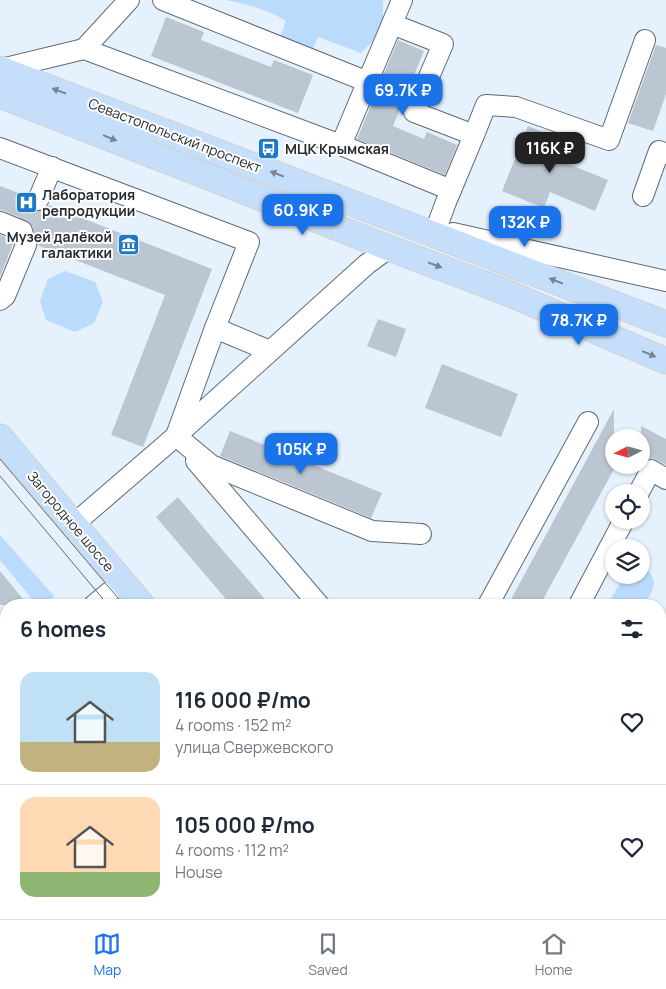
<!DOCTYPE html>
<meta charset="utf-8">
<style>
body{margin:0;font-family:Manrope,sans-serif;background:#f2f2f3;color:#1f2937;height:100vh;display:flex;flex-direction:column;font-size:19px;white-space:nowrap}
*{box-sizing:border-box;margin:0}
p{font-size:16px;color:#747a83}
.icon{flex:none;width:28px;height:28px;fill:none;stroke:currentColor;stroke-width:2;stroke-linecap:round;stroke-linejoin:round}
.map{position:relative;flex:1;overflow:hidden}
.drawer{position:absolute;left:0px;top:599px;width:666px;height:321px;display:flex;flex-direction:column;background:#fff;border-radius:20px 20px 0 0;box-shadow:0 1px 4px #0004}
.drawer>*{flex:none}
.needle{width:32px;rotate:264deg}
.tools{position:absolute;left:605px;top:429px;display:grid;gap:10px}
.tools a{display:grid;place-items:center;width:45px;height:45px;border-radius:50%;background:#fff;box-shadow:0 1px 4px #0004;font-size:25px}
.price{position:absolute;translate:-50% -42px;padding:0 11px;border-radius:10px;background:#1a73e8;color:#fff;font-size:16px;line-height:32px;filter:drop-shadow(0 1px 2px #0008)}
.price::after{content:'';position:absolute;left:50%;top:30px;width:15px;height:11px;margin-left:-8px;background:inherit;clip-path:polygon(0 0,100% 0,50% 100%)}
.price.on{background:#222;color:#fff}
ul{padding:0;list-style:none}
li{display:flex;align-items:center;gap:15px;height:125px;padding:0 20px}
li+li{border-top:1px solid #e0e1e3}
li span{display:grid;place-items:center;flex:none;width:140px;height:100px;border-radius:15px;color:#555}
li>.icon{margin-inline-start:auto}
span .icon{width:60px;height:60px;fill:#fffc;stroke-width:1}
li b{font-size:21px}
h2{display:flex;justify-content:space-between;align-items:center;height:60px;padding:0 20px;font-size:21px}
.tab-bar{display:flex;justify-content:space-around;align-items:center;height:70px;border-top:1px solid #e0e1e3;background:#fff;font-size:14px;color:#747a83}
.tab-bar a{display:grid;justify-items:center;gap:2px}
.tab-bar .on{color:#1a73e8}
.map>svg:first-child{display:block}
</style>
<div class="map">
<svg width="666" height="919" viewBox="0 0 666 919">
<rect width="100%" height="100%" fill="#e5f1fd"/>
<g fill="#bbdbfc">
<path d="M225,0H383V21L373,41L361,53L318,37L312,51L280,37L286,21C267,9 246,4 225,0Z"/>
<polygon points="65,271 95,282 103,302 94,323 75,332 46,320 40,301 48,279"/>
<polygon points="0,535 54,596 45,605 37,605 0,560"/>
<path d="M641,567C662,577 653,590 644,605H607L625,575H641Z"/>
</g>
<g fill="#bbc6d2">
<polygon points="166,17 204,32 201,40 271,67 274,60 313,75 298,113 151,56"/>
<polygon points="398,40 424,51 393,126 424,139 427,132 457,145 445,175 357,139"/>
<polygon points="656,45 666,48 666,94 653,131 628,123"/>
<polygon points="528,126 562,140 554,158 608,180 595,211 550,192 544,208 502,191"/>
<polygon points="0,186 27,196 26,201 28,207 34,211 39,212 45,210 49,205 212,269 143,447 111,435 165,295 37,245 33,228 31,223 26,220 4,211 0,210"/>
<polygon points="0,235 12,240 13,244 0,277"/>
<polygon points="378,319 406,329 396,357 367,346"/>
<polygon points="442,364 518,394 501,437 425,408"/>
<polygon points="614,409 614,469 540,605 508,605"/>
<polygon points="641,426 666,439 666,465 657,460 652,458 644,461 641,459"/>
<polygon points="230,431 382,493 371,518 220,456"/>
<polygon points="178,497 213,539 270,605 231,605 156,517"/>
<polygon points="0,571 28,605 0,605"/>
</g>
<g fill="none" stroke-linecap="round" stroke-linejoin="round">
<polyline stroke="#bfcad4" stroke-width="20" stroke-dasharray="20 10" stroke-linecap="butt" points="28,224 38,200"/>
<defs>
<g id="minor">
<polyline points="163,0 368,82"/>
<polyline points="392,24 443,44 414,112 474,135 446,202 436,229"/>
<polyline points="84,49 129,0"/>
<polyline points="0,68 1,69 84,49 341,145 451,190"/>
<polyline points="474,135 486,105 516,107 609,140 645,40"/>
<polyline points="341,145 402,0"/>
<polyline points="0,148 249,242 215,328 176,436"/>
<polyline points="643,196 659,151 666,154"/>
<polyline points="38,200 52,167"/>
<polyline points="0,222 22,231 26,245 5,296 0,300"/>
<polyline points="453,233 666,281"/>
<polyline points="215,328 270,351"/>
<polyline points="176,436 211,465 372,531 421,534"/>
<polyline points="196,461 319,605"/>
<polyline points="639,492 651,470 666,479"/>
<polyline points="74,524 176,436 367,264 389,248"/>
<polyline points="94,605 122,582"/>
<polyline points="488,605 588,422"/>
<polyline points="579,605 624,520"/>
<polyline points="0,628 6,635"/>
<polyline points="0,682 6,677"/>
<polyline points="660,760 666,753"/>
<polyline points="147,914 152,919"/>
<polyline points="242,914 247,919"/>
<polyline points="489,914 495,919"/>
<polyline points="114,919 116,914"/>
<polyline points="333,919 339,914"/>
<polyline points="538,919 542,914"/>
</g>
<g id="major">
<polyline points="0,69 404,223 666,324"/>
<polyline points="0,95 389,248 508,293 666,361"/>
<polyline points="0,437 142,605"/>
<polyline points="406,914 411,919"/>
</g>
</defs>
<use href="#minor" stroke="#5f6a74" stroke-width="22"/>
<use href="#major" stroke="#d0d1d2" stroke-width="27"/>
<use href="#minor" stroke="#fff" stroke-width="20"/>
<use href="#major" stroke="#c5dffb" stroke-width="25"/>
<g stroke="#626970" stroke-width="1">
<polyline points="0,459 124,605"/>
<polyline points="0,476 108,605"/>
<polyline points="365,914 369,919"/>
<polyline points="377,914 381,919"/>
</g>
<defs>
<g id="rail">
<polyline points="660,873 666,864"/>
<polyline points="660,907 666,898"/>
<polyline points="628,919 632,914"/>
<polyline points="652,919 656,914"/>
</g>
</defs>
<use href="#rail" stroke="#626970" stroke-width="5.5"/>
<use href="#rail" stroke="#fcfcfc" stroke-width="4" stroke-dasharray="11" stroke-linecap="butt"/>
</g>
<defs><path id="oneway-solid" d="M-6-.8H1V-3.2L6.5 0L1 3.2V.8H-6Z" transform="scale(1.25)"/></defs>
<g fill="#768696">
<use href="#oneway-solid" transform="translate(59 91) rotate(-159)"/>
<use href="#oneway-solid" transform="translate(110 138) rotate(22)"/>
<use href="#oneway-solid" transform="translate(277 174) rotate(-159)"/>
<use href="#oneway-solid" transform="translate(435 265) rotate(21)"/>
<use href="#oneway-solid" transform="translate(556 281) rotate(-159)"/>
<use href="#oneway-solid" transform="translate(649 354) rotate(23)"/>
</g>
<defs>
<symbol id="bus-square" viewBox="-11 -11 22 22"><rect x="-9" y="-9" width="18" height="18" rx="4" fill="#1d79c6" stroke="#fcfcfc"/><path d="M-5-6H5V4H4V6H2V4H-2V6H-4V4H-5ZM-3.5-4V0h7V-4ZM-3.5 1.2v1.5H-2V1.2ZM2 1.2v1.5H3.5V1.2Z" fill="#fff"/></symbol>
<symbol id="hospital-square" viewBox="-11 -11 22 22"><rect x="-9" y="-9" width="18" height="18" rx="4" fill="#1d79c6" stroke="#fcfcfc"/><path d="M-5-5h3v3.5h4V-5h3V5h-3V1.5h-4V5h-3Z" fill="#fff"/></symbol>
<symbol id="museum-square" viewBox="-11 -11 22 22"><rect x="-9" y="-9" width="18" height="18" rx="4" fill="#1d79c6" stroke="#fcfcfc"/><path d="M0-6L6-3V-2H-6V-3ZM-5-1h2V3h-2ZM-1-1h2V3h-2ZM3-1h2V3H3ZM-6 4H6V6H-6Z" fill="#fff"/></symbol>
</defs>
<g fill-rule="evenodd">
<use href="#bus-square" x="256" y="136" width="25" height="25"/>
<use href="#hospital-square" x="14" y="190" width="25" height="25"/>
<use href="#museum-square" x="116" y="232" width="25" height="25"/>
</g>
<g text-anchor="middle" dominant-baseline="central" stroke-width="4" stroke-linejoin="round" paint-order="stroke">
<g font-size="14" fill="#282c31" stroke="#fcfcfc">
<text transform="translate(175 135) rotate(21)">Севастопольский проспект</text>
<text transform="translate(71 521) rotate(50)">Загородное шоссе</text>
</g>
<g font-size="14" font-weight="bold" fill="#282c31" stroke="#fcfcfc" text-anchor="start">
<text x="285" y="148">МЦК Крымская</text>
<text x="42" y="194">Лаборатория<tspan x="42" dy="16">репродукции</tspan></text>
<text x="112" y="236" text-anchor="end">Музей далёкой<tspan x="112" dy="16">галактики</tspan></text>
</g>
</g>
</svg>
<div class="tools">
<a><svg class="needle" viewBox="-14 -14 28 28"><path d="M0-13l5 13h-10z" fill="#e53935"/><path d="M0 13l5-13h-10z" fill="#747a83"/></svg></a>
<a><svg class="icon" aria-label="locate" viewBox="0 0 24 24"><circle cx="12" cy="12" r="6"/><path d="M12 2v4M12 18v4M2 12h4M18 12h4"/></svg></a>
<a><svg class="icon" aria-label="layers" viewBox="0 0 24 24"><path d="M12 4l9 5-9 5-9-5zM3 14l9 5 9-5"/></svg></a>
</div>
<b class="price" style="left:403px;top:116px">69.7K ₽</b>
<b class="price on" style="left:550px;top:174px">116K ₽</b>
<b class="price" style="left:303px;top:236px">60.9K ₽</b>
<b class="price" style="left:525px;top:248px">132K ₽</b>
<b class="price" style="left:579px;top:346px">78.7K ₽</b>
<b class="price" style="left:301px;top:475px">105K ₽</b>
<section class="drawer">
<h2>6 homes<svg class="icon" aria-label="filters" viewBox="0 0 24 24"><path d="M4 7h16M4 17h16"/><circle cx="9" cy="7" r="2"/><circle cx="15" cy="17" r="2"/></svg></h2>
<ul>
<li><span style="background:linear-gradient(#bfe0f5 70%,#c2b280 0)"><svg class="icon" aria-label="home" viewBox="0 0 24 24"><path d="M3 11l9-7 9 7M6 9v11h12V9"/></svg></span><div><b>116 000 ₽/mo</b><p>4 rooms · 152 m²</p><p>улица Свержевского</p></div><svg class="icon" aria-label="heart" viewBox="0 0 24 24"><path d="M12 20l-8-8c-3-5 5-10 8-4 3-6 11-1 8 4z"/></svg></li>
<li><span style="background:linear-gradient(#ffd9b3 75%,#8fb573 0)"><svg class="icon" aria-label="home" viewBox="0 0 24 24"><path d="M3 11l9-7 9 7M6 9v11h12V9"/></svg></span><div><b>105 000 ₽/mo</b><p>4 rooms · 112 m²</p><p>House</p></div><svg class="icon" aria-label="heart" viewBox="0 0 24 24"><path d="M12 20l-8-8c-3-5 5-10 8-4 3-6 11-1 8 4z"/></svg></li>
</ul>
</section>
</div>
<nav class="tab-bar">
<a class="on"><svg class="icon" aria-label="map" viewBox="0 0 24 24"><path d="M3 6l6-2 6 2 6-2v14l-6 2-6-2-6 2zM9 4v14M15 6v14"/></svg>Map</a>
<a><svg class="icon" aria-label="saved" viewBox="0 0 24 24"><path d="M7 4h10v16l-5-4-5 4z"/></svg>Saved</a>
<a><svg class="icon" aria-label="home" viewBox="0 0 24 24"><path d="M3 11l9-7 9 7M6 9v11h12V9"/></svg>Home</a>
</nav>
